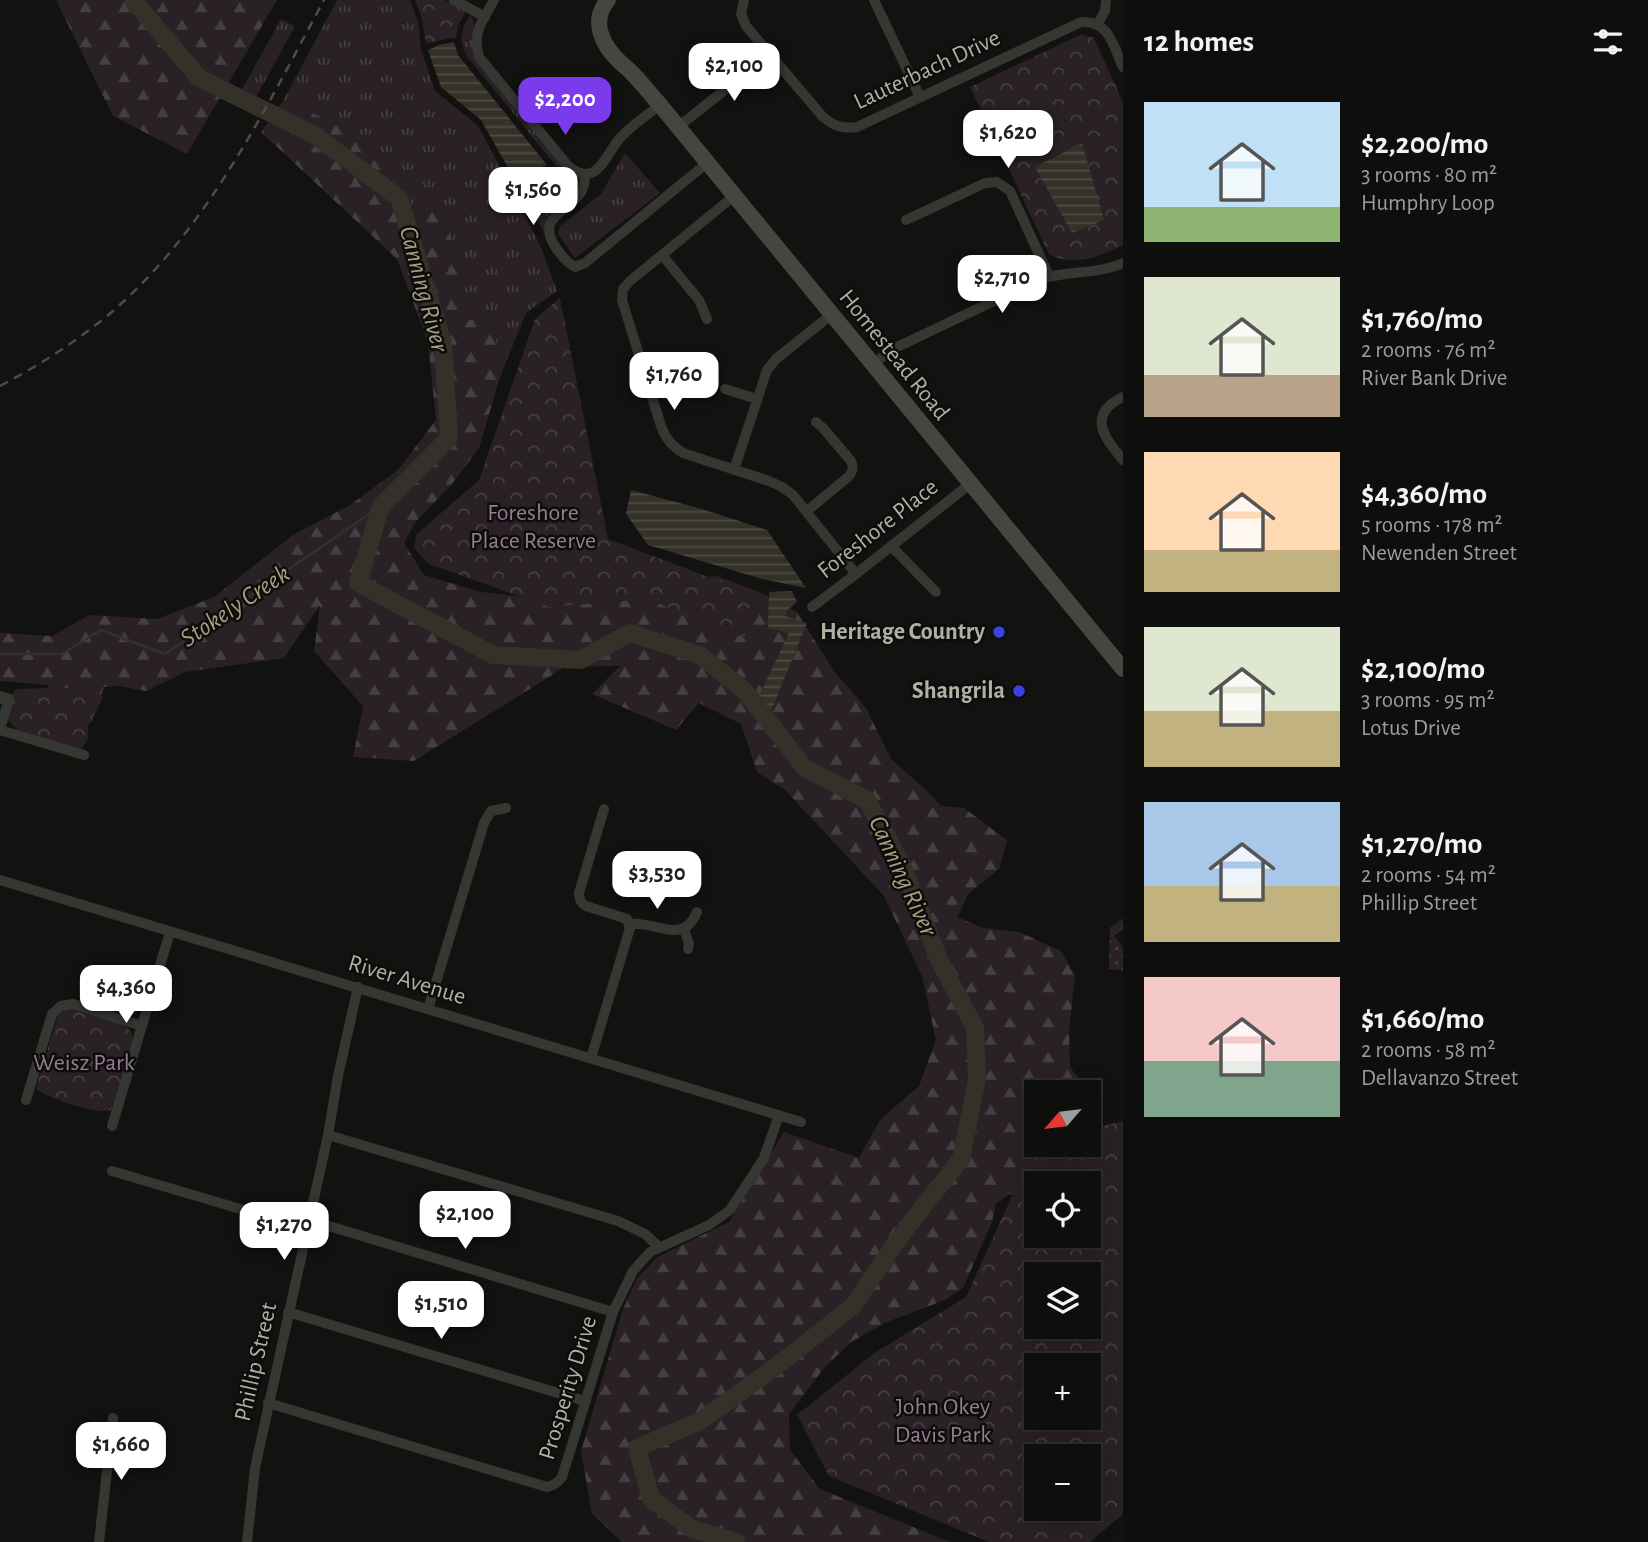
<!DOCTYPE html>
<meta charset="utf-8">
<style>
body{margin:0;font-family:"Alegreya Sans",sans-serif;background:#1c1c1b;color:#f1f3f6;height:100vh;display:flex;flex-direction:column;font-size:26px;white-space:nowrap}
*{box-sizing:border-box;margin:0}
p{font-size:23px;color:#9b9c9d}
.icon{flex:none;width:38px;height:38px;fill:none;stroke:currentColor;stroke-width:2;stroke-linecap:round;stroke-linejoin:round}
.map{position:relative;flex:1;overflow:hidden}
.details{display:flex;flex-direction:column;background:#0e0e0d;width:525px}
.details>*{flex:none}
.needle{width:46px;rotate:242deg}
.tools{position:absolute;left:1024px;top:1080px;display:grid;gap:14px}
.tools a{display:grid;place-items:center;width:77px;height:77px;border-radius:0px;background:#0e0e0d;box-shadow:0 4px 18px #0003,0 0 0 2px #2e2e2e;font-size:35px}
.price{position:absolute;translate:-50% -60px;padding:0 16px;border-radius:14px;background:#fff;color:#222;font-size:23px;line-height:46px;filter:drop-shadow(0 2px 4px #0008)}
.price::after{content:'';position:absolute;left:50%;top:42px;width:21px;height:16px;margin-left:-10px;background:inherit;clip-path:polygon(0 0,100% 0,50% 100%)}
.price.selected{background:#7c3aed;color:#fff}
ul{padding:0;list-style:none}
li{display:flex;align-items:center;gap:21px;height:175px;padding:0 21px}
li span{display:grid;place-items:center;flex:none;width:196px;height:140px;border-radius:0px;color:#555}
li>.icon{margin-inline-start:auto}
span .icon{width:84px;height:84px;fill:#fffc;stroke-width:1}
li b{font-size:30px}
h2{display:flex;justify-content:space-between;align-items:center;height:84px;padding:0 21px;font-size:30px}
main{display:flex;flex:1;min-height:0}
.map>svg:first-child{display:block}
</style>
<main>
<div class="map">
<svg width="1123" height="1542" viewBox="0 0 1123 1542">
<defs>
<pattern id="grass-tufts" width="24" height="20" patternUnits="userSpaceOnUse" patternTransform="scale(1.75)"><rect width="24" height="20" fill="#292126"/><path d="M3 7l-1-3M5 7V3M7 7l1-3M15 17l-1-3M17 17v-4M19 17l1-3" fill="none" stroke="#463f42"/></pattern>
<pattern id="forest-firs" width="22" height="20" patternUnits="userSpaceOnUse" patternTransform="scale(1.75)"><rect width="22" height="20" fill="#292126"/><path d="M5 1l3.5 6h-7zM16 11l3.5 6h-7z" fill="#463f42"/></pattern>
<pattern id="park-crowns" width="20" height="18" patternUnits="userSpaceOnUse" patternTransform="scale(1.75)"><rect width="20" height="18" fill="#292126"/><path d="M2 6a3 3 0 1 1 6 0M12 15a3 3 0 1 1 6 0" fill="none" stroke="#463f42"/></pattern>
<pattern id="garden-dots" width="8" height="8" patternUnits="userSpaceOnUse" patternTransform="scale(1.75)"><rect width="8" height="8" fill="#292126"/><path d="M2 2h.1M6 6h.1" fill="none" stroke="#463f42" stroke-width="1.8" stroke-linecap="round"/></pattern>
<pattern id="water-rules" width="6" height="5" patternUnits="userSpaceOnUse" patternTransform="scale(1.75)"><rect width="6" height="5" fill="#343128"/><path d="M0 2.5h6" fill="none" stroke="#4f4c44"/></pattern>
</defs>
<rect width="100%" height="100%" fill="#121211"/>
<g fill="url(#grass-tufts)">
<polygon points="337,0 410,0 418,21 421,49 435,91 478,126 514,192 542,250 557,291 526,313 500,377 494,323 467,320 455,244 434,212 409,205 389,181 366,148 336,123 283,101"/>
<path d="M470,15C477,22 473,32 473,42L570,172L569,174L571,176L569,178L565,177L466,55C458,39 462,28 470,15Z"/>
<polygon points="281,19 295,26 250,108 236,100"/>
<polygon points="625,153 660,193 575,258 558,234 560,226 601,194"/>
</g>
<g fill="url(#forest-firs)" fill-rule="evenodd">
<polygon points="56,0 277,0 187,154 113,116"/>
<path d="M283,101L336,123L366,148L389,181L409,205L434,212L455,244L467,319L494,323L500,377L479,448L452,484L415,523L404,543L424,575L481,592L554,600L652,583L717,576L764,594L797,612L834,671L866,708L891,759L925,789L941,806L964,808L1007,840L1000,868L969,893L957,917L983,928L1019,932L1061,951L1075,976L1069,1030L1070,1067L1096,1101L1102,1145L1036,1183L1029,1199L1009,1194L996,1204L992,1222L963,1288L945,1300L887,1322L851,1342L825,1367L789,1414L790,1450L820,1489L950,1542H622L592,1514L581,1451L623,1309L636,1280L657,1257L729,1222L784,1132L859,1158L880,1120L919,1086L936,1040L922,976L884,896L786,791L757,772L741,724L699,703L676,730L592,694L620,666L565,667L414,761L353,757L363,706L314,651L320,605L284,658L185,672L146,691L119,686L104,687L92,722L82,725L59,715L48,685L0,681V633L52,636L89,615L157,619L214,597L293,535L350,505L398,470L436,420L428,342L397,259L261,132ZM1036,1092H1088V1144H1036Z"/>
</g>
<g fill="url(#park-crowns)" fill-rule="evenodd">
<polygon points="415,0 445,0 466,12 458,25 456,38 445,39 426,44 422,19"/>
<path d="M1082,34L1094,38L1123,102V245C1099,256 1074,268 1049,254L970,87Z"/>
<polygon points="551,168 566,184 572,183 576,177 580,183 547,218 545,234 525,199 533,187 527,181 536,174"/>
<polygon points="560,298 608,539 751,593 745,638 647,599 549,607 429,564 414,548 416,535 479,480 535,319"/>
<polygon points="94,687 103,698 88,726 88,739 81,750 18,730 8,720 9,699 16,689"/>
<path d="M74,1009L125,1024L132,1033L133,1041L111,1110C106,1111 100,1112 94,1110C81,1108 44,1097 36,1088L58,1015L65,1010Z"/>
<path d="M1123,1121V1514L1090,1542H989L829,1476L797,1415L873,1354L966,1297L1017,1185L1039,1145L1088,1144L1089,1126L1107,1125ZM1036,1183H1088V1236H1036ZM1036,1274H1088V1326H1036ZM1036,1365H1088V1418H1036ZM1036,1456H1088V1508H1036Z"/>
</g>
<polygon fill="url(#garden-dots)" points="1123,918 1123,930 1114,935 1123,948 1123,971 1109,969 1110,928"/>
<g fill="url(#water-rules)">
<polygon points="454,42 458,55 547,165 529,173 518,185 481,120 441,87 428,50 439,45"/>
<polygon points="1082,143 1104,220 1072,233 1035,167"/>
<polygon points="631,490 702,509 767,530 806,588 762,579 648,545 626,514"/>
<polygon points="792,591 797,602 786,611 785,616 807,623 769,716 757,700 789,633 768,628 769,592"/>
</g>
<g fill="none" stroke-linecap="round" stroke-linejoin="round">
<polyline stroke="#343128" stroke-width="2.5" points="0,654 62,654 101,630 165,654 381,506"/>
<polyline stroke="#343128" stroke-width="18" points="133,0 199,78 313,134 399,198 443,343 449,438 381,506 358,583 493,655 580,660 630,633 700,655 744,690 805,768 867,800 902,865 940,962 975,1028 977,1079 961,1159 907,1227 852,1307 770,1371 700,1421 637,1448 651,1499 692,1529 736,1542"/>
<g stroke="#363632" stroke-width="10">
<polyline points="454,0 485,17"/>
<path d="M494,0C482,22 472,32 479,57L568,166C598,190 605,154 621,137C632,125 647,115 660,105"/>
<path d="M744,0L741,14L746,26L823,117C834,126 842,129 857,127L1081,22C1109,20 1113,45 1123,67"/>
<polyline points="874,0 920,97"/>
<polyline points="1098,23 1105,11 1106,0"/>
<polyline points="678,127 770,54"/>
<path d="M585,175C585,182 584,189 579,195C564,213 536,219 556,248C562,256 566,262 575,267L585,263L707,163"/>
<path d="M734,196L630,281L623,289L622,300L661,426C666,439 672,446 683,453L769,481L782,487L793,495L856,574"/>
<polyline points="906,220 985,183 997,182 1010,191 1049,276"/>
<polyline points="662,255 699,300 707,319"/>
<path d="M873,364L893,349L1038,280C1066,270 1096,275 1123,263"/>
<polyline points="725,389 757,399"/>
<path d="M1123,397C1086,415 1104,437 1123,460"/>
<polyline points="734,470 767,370 776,359 832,314"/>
<path d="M807,511L848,477C853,472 854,468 851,461L823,428L816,422"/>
<polyline points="891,546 936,592"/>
<polyline points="812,607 856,574 970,484"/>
<polyline points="0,699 1,696 9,699 0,729"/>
<polyline points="0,730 84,755"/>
<polyline points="0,880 801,1122"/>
<path d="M629,924C656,920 682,947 697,912"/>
<polyline points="684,929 689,944 688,949"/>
<polyline points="428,1009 484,823 491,811 506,808"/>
<path d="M591,1058L630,928L627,919L586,906C581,903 579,900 579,893L604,809"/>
<polyline points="26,1100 52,1014 61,1006 73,1004 142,1026"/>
<polyline points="112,1126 170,932"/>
<polyline points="328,1135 618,1221 645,1234 659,1247"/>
<polyline points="112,1171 308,1229"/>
<polyline points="309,1220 613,1312"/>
<polyline points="288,1312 585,1401"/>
<path d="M268,1403L547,1487C554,1485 558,1483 562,1477L613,1312L633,1271L650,1252L709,1225L730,1210L764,1158L779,1115"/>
<polyline points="99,1542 113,1418"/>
<polyline points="247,1542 255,1468 328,1135 338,1076 358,987"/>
</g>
<path stroke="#464640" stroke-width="16" d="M608,0C590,21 602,45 620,62C624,66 628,68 632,73C642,83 651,95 661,106L1123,669"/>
<path stroke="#4d4d47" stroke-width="2.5" stroke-dasharray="9 7" stroke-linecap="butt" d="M0,386C38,366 74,343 107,316C205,234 264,111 324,0"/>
</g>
<g fill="#3a43e1" stroke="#0c0d0c" stroke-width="2.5">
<circle cx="999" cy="632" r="7"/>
<circle cx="1019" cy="691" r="7"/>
</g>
<g text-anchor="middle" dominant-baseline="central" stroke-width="5" stroke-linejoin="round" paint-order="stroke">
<g font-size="24" fill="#b1b1a3" stroke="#0c0d0c">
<text transform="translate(927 70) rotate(-25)">Lauterbach Drive</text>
<text transform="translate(894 355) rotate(51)">Homestead Road</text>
<text transform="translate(878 529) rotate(-38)">Foreshore Place</text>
<text transform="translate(407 980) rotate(17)">River Avenue</text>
<text transform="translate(256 1362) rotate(-77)">Phillip Street</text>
<text transform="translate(568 1388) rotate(-73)">Prosperity Drive</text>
</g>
<g font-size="24" fill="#9b7b90" stroke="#0c0d0c">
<text x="533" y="513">Foreshore<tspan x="533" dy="28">Place Reserve</tspan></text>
<text x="84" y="1063">Weisz Park</text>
<text x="943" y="1407">John Okey<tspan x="943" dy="28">Davis Park</tspan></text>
</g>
<g font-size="24" font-weight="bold" fill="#b1b1a3" stroke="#0c0d0c" text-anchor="end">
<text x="985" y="632">Heritage Country</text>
<text x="1005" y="691">Shangrila</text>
</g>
<g font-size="26" font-style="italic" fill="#aa9f7c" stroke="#0c0d0c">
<text transform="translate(424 289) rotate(75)">Canning River</text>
<text transform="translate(235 606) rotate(-34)">Stokely Creek</text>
<text transform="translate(903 876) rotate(65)">Canning River</text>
</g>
</g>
</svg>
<div class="tools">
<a><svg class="needle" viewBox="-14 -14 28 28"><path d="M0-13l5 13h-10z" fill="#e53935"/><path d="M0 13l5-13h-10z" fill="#9b9c9d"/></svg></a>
<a><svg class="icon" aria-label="locate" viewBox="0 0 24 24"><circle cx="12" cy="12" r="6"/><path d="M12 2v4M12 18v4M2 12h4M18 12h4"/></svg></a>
<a><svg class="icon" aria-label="layers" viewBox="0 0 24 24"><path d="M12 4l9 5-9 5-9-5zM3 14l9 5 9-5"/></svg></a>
<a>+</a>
<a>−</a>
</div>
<b class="price" style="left:734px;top:103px">$2,100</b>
<b class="price selected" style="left:565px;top:137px">$2,200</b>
<b class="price" style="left:1008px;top:170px">$1,620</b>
<b class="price" style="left:533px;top:227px">$1,560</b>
<b class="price" style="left:1002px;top:315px">$2,710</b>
<b class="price" style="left:674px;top:412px">$1,760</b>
<b class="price" style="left:657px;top:911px">$3,530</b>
<b class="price" style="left:126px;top:1025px">$4,360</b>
<b class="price" style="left:465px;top:1251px">$2,100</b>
<b class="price" style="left:284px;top:1262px">$1,270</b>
<b class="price" style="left:441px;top:1341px">$1,510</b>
<b class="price" style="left:121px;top:1482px">$1,660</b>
</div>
<section class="details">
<h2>12 homes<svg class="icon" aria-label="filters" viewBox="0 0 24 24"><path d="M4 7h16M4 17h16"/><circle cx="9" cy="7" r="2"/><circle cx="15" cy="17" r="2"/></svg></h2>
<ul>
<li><span style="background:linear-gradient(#bfe0f5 75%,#8fb573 0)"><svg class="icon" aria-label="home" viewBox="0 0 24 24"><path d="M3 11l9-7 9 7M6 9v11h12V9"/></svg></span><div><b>$2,200/mo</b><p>3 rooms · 80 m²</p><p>Humphry Loop</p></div></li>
<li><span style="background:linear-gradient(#dfe7d0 70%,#b9a48a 0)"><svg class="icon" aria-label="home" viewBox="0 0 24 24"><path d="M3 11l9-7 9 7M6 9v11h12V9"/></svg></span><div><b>$1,760/mo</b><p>2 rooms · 76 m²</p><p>River Bank Drive</p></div></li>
<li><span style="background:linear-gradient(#ffd9b3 70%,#c2b280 0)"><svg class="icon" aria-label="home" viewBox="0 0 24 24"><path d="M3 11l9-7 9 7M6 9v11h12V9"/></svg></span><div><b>$4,360/mo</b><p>5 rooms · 178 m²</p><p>Newenden Street</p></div></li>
<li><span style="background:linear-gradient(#dfe7d0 60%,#c2b280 0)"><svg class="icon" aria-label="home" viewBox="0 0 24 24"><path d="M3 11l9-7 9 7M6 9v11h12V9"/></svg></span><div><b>$2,100/mo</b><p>3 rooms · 95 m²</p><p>Lotus Drive</p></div></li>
<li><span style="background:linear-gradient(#a9c7e8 60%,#c2b280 0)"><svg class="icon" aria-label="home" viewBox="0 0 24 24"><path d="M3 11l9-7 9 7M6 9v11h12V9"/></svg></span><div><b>$1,270/mo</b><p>2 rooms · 54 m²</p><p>Phillip Street</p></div></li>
<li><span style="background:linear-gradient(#f6c9c9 60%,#7fa58c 0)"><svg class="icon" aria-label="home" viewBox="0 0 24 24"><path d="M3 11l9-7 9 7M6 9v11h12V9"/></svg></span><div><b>$1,660/mo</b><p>2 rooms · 58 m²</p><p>Dellavanzo Street</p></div></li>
</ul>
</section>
</main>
